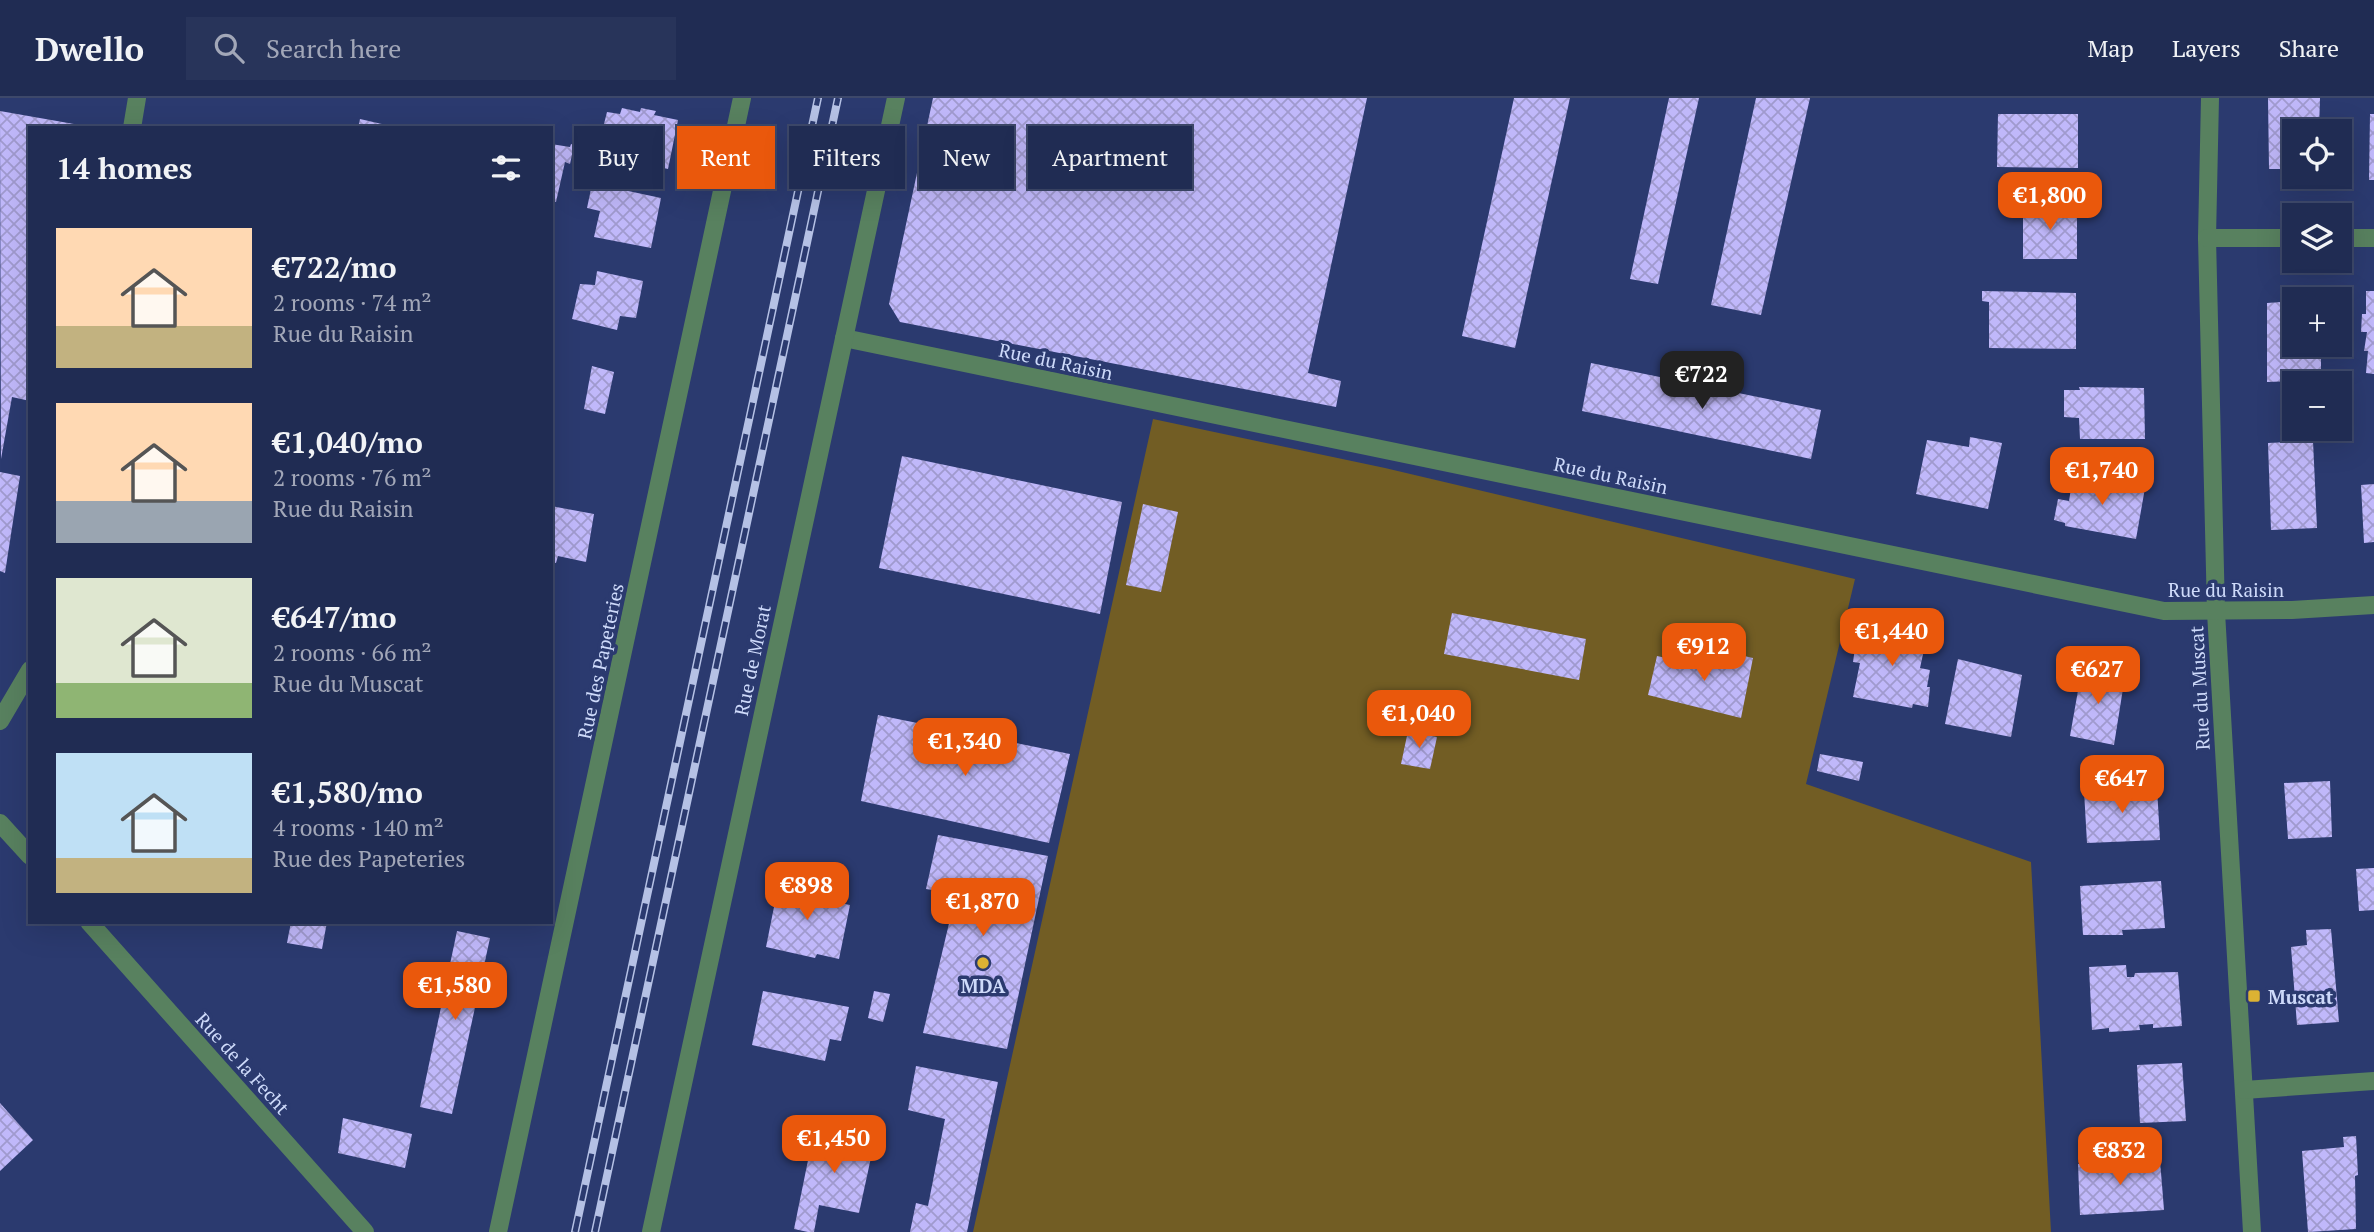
<!DOCTYPE html>
<meta charset="utf-8">
<style>
body{margin:0;font-family:"PT Serif",serif;background:#28345a;color:#f1f3f6;height:100vh;display:flex;flex-direction:column;font-size:26px;white-space:nowrap}
*{box-sizing:border-box;margin:0}
p{font-size:23px;color:#a2a7b8}
.icon{flex:none;width:38px;height:38px;fill:none;stroke:currentColor;stroke-width:2;stroke-linecap:round;stroke-linejoin:round}
.map{position:relative;flex:1;overflow:hidden}
.sheet{position:absolute;left:28px;top:28px;width:525px;height:798px;display:flex;flex-direction:column;background:#202c53;border-radius:0px;box-shadow:0 7px 28px #0002,0 0 0 2px #3d486a}
.sheet>*{flex:none}
.banner{position:absolute;left:574px;top:28px;width:665px;height:63px;display:flex;gap:14px}
.fabs{position:absolute;left:2282px;top:21px;display:grid;gap:14px}
.fabs a{display:grid;place-items:center;width:70px;height:70px;border-radius:0px;background:#202c53;box-shadow:0 7px 28px #0002,0 0 0 2px #3d486a;font-size:35px}
.price{position:absolute;translate:-50% -60px;padding:0 16px;border-radius:14px;background:#ea580c;color:#fff;font-size:23px;line-height:46px;filter:drop-shadow(0 2px 4px #0008)}
.price::after{content:'';position:absolute;left:50%;top:42px;width:21px;height:16px;margin-left:-10px;background:inherit;clip-path:polygon(0 0,100% 0,50% 100%)}
.price.active{background:#222;color:#fff}
ul{padding:0;list-style:none}
li{display:flex;align-items:center;gap:21px;height:175px;padding:0 28px}
li span{display:grid;place-items:center;flex:none;width:196px;height:140px;border-radius:0px;color:#555}
li>.icon{margin-inline-start:auto}
span .icon{width:84px;height:84px;fill:#fffc;stroke-width:1}
li b{font-size:30px}
h2{display:flex;justify-content:space-between;align-items:center;height:84px;padding:0 28px;font-size:30px}
.tag{padding:0 24px;border-radius:0px;background:#202c53;box-shadow:0 7px 28px #0002,0 0 0 2px #3d486a;font-size:24px;line-height:63px}
.tag.active{background:#ea580c;color:#fff}
header{display:flex;align-items:center;gap:42px;box-sizing:border-box;height:98px;padding:0 35px;background:#202c53;border-bottom:2px solid #3d486a}
header strong{font-size:33px}
nav{display:flex;gap:38px;margin-inline-start:auto;font-size:24px}
.search{width:490px;height:63px;background:#28345a;display:flex;align-items:center;gap:18px;box-sizing:border-box;padding:0 24px;border-radius:0px;color:#a2a7b8;font-size:26px}
.map>svg:first-child{display:block}
</style>
<header>
<strong>Dwello</strong>
<div class="search"><svg class="icon" aria-label="search" viewBox="0 0 24 24"><circle cx="10" cy="10" r="6"/><path d="M15 15l6 6"/></svg>Search here</div>
<nav><a>Map</a><a>Layers</a><a>Share</a></nav>
</header>
<div class="map">
<svg width="2374" height="1134" viewBox="0 0 2374 1134">
<defs>
<pattern id="building-cross-hatch" width="8" height="8" patternUnits="userSpaceOnUse" patternTransform="scale(1.75)"><rect width="8" height="8" fill="#c0b8fa"/><path d="M0 0l8 8M0 8l8-8" fill="none" stroke="#a09ace"/></pattern>
</defs>
<rect width="100%" height="100%" fill="#2b3a6f"/>
<polygon fill="#725d24" points="1153,321 1385,370 1855,481 1806,686 2031,764 2051,1134 973,1134"/>
<g fill="url(#building-cross-hatch)">
<polygon points="933,0 1367,0 1308,275 1341,283 1336,309 900,224 889,206"/>
<polygon points="1514,0 1570,0 1515,250 1462,238"/>
<polygon points="1669,0 1699,0 1658,186 1630,181"/>
<polygon points="1756,0 1810,0 1761,217 1711,207"/>
<polygon points="2268,0 2320,0 2319,33 2294,33 2294,71 2269,71"/>
<polygon points="622,10 640,14 641,10 656,13 654,17 678,22 668,71 611,58 617,34 603,30 607,14 620,16"/>
<polygon points="0,13 74,26 74,30 30,30 30,303 12,299 1,361"/>
<polygon points="1998,16 2078,16 2078,70 1997,69"/>
<polygon points="2370,16 2374,16 2374,82 2369,82"/>
<polygon points="360,21 395,29 395,30 358,30"/>
<polygon points="551,46 570,49 571,46 574,47 570,66 565,64 556,104 551,103"/>
<polygon points="605,88 661,100 651,150 594,139 600,113 587,110 591,91 604,93"/>
<rect x="2023" y="107" width="54" height="54"/>
<polygon points="597,173 643,183 636,220 620,218 617,232 572,221 580,186 595,187"/>
<polygon points="1982,193 2076,195 2076,251 1989,250 1989,204 1982,203"/>
<polygon points="2366,193 2374,193 2374,276 2366,275 2368,253 2364,253 2367,234 2361,234 2362,216 2366,216"/>
<polygon points="2294,203 2294,247 2321,247 2321,272 2295,272 2295,283 2267,284 2267,205"/>
<polygon points="1591,265 1821,312 1811,361 1582,313"/>
<polygon points="592,268 614,274 605,316 584,311"/>
<polygon points="2079,289 2144,290 2145,341 2080,341 2079,320 2064,319 2064,292 2080,292"/>
<polygon points="1970,339 2002,345 1988,411 1916,396 1927,342 1969,349"/>
<polygon points="2313,343 2317,430 2271,432 2268,345"/>
<polygon points="902,358 1122,404 1100,516 879,470"/>
<polygon points="0,374 20,378 5,475 0,473"/>
<polygon points="2073,378 2145,390 2136,441 2065,428 2065,425 2054,422 2058,401 2069,403"/>
<polygon points="2374,386 2374,444 2364,445 2361,387"/>
<polygon points="1143,406 1178,414 1161,494 1126,487"/>
<polygon points="551,408 594,416 586,464 558,458 556,465 551,464"/>
<polygon points="1452,515 1586,541 1579,582 1444,556"/>
<polygon points="1867,527 1927,538 1920,570 1930,572 1927,589 1930,589 1928,609 1913,606 1912,610 1853,599 1860,565 1853,564 1855,550 1862,551"/>
<polygon points="1719,552 1753,560 1741,620 1648,597 1657,558 1716,571"/>
<polygon points="1958,561 2022,577 2011,639 1945,626"/>
<polygon points="2082,570 2125,578 2114,647 2070,638"/>
<polygon points="878,617 1070,656 1049,745 861,703"/>
<polygon points="1408,633 1437,639 1430,671 1401,666"/>
<polygon points="1820,656 1863,664 1859,683 1817,673"/>
<polygon points="2330,683 2332,739 2288,741 2284,685"/>
<polygon points="2157,689 2160,742 2087,745 2084,693"/>
<polygon points="938,737 1048,758 1007,951 923,935 956,796 926,791"/>
<polygon points="2374,770 2374,812 2359,813 2356,771"/>
<polygon points="2161,783 2165,830 2122,832 2123,837 2083,837 2080,788"/>
<polygon points="779,784 828,794 827,802 850,807 839,861 817,856 815,860 766,849"/>
<polygon points="291,824 327,824 322,851 287,845"/>
<polygon points="2331,831 2339,924 2297,927 2291,849 2307,847 2306,832"/>
<polygon points="457,833 490,840 452,1016 420,1009"/>
<polygon points="2126,867 2127,879 2134,879 2135,875 2178,874 2182,928 2153,930 2153,926 2139,927 2140,932 2109,934 2109,930 2092,932 2089,869"/>
<polygon points="763,893 849,909 841,943 830,941 825,963 752,947"/>
<polygon points="874,893 890,896 883,924 868,920"/>
<polygon points="2182,965 2186,1023 2140,1025 2137,967"/>
<polygon points="916,968 998,984 967,1134 910,1134 916,1105 928,1108 945,1021 908,1012"/>
<polygon points="0,1005 33,1042 0,1073"/>
<polygon points="343,1020 412,1036 405,1070 338,1055"/>
<polygon points="815,1028 875,1041 859,1115 819,1107 814,1134 808,1134 794,1131"/>
<polygon points="2356,1038 2358,1077 2355,1078 2356,1131 2308,1134 2302,1053 2344,1049 2343,1039"/>
<polygon points="2160,1062 2164,1112 2080,1117 2078,1066"/>
</g>
<g fill="none" stroke-linecap="round" stroke-linejoin="round">
<g stroke="#58815f" stroke-width="18">
<polyline points="2210,0 2207,140 2216,514 2252,1134"/>
<polyline points="132,30 137,0"/>
<polyline points="2207,140 2294,140"/>
<polyline points="2340,140 2374,140"/>
<polyline points="844,240 2164,513 2292,512 2374,507"/>
<polyline points="0,623 30,572"/>
<polyline points="0,725 30,758"/>
<polyline points="89,824 365,1134"/>
<polyline points="2244,992 2374,983"/>
<polyline points="498,1134 742,0"/>
<polyline points="651,1134 896,0"/>
</g>
<defs>
<g id="rail">
<polyline points="575,1134 818,0"/>
<polyline points="595,1134 838,0"/>
</g>
</defs>
<use href="#rail" stroke="#b5c1e5" stroke-width="8"/>
<use href="#rail" stroke="#2b3a6f" stroke-width="5" stroke-dasharray="16" stroke-linecap="butt"/>
</g>
<g fill="#dcb233" stroke="#2b3a6f" stroke-width="2.5">
<circle cx="983" cy="865" r="7"/>
<rect x="2247" y="891" width="14" height="14" rx="3.5"/>
</g>
<g text-anchor="middle" dominant-baseline="central" stroke-width="7" stroke-linejoin="round" paint-order="stroke">
<g font-size="19" fill="#cedafa" stroke="#2b3a6f">
<text transform="translate(1056 263) rotate(12)">Rue du Raisin</text>
<text transform="translate(1611 377) rotate(12)">Rue du Raisin</text>
<text x="2226" y="491">Rue du Raisin</text>
<text transform="translate(752 562) rotate(-78)">Rue de Morat</text>
<text transform="translate(600 563) rotate(-78)">Rue des Papeteries</text>
<text transform="translate(2199 590) rotate(-93)">Rue du Muscat</text>
<text transform="translate(243 965) rotate(48)">Rue de la Fecht</text>
</g>
<g font-size="19" font-weight="bold" fill="#cedafa" stroke="#2b3a6f">
<text x="983" y="887">MDA</text>
<text x="2268" y="898" text-anchor="start">Muscat</text>
</g>
</g>
</svg>
<div class="fabs">
<a><svg class="icon" aria-label="locate" viewBox="0 0 24 24"><circle cx="12" cy="12" r="6"/><path d="M12 2v4M12 18v4M2 12h4M18 12h4"/></svg></a>
<a><svg class="icon" aria-label="layers" viewBox="0 0 24 24"><path d="M12 4l9 5-9 5-9-5zM3 14l9 5 9-5"/></svg></a>
<a>+</a>
<a>−</a>
</div>
<b class="price" style="left:2050px;top:134px">€1,800</b>
<b class="price active" style="left:1702px;top:313px">€722</b>
<b class="price" style="left:2102px;top:409px">€1,740</b>
<b class="price" style="left:1892px;top:570px">€1,440</b>
<b class="price" style="left:1704px;top:585px">€912</b>
<b class="price" style="left:2098px;top:608px">€627</b>
<b class="price" style="left:1419px;top:652px">€1,040</b>
<b class="price" style="left:965px;top:680px">€1,340</b>
<b class="price" style="left:2122px;top:717px">€647</b>
<b class="price" style="left:807px;top:824px">€898</b>
<b class="price" style="left:983px;top:840px">€1,870</b>
<b class="price" style="left:455px;top:924px">€1,580</b>
<b class="price" style="left:834px;top:1077px">€1,450</b>
<b class="price" style="left:2120px;top:1089px">€832</b>
<div class="banner">
<a class="tag">Buy</a>
<a class="tag active">Rent</a>
<a class="tag">Filters</a>
<a class="tag">New</a>
<a class="tag">Apartment</a>
</div>
<section class="sheet">
<h2>14 homes<svg class="icon" aria-label="filters" viewBox="0 0 24 24"><path d="M4 7h16M4 17h16"/><circle cx="9" cy="7" r="2"/><circle cx="15" cy="17" r="2"/></svg></h2>
<ul>
<li><span style="background:linear-gradient(#ffd9b3 70%,#c2b280 0)"><svg class="icon" aria-label="home" viewBox="0 0 24 24"><path d="M3 11l9-7 9 7M6 9v11h12V9"/></svg></span><div><b>€722/mo</b><p>2 rooms · 74 m²</p><p>Rue du Raisin</p></div></li>
<li><span style="background:linear-gradient(#ffd9b3 70%,#9aa5b1 0)"><svg class="icon" aria-label="home" viewBox="0 0 24 24"><path d="M3 11l9-7 9 7M6 9v11h12V9"/></svg></span><div><b>€1,040/mo</b><p>2 rooms · 76 m²</p><p>Rue du Raisin</p></div></li>
<li><span style="background:linear-gradient(#dfe7d0 75%,#8fb573 0)"><svg class="icon" aria-label="home" viewBox="0 0 24 24"><path d="M3 11l9-7 9 7M6 9v11h12V9"/></svg></span><div><b>€647/mo</b><p>2 rooms · 66 m²</p><p>Rue du Muscat</p></div></li>
<li><span style="background:linear-gradient(#bfe0f5 75%,#c2b280 0)"><svg class="icon" aria-label="home" viewBox="0 0 24 24"><path d="M3 11l9-7 9 7M6 9v11h12V9"/></svg></span><div><b>€1,580/mo</b><p>4 rooms · 140 m²</p><p>Rue des Papeteries</p></div></li>
</ul>
</section>
</div>
